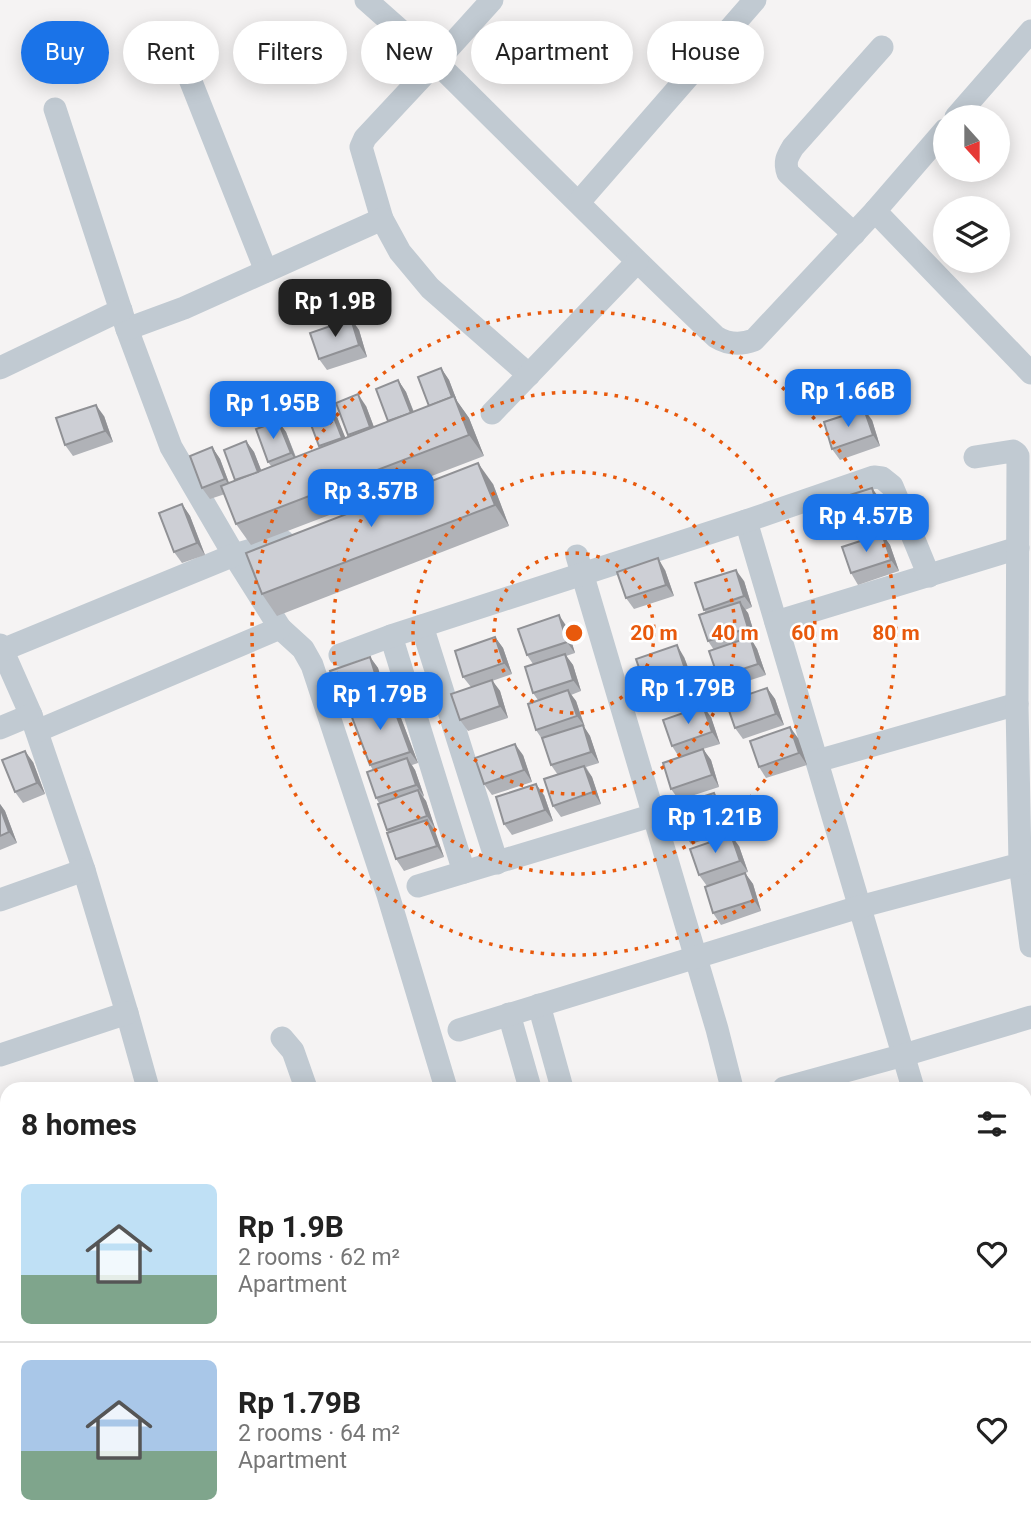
<!DOCTYPE html>
<meta charset="utf-8">
<style>
body{margin:0;font-family:Roboto,sans-serif;background:#f2f2f2;color:#222;height:100vh;display:flex;flex-direction:column;font-size:26px;white-space:nowrap}
*{box-sizing:border-box;margin:0}
p{font-size:23px;color:#767676}
.icon{flex:none;width:38px;height:38px;fill:none;stroke:currentColor;stroke-width:2;stroke-linecap:round;stroke-linejoin:round}
.map{position:relative;flex:1;overflow:hidden}
.details{position:absolute;left:0px;top:1082px;width:1032px;height:450px;display:flex;flex-direction:column;background:#fff;border-radius:21px 21px 0 0;box-shadow:0 4px 18px #0003}
.details>*{flex:none}
.guide{position:absolute;left:21px;top:21px;width:990px;height:63px;display:flex;gap:14px}
.needle{width:46px;rotate:159deg}
.tools{position:absolute;left:933px;top:105px;display:grid;gap:14px}
.tools a{display:grid;place-items:center;width:77px;height:77px;border-radius:50%;background:#fff;box-shadow:0 4px 18px #0003;font-size:35px}
.price{position:absolute;translate:-50% -60px;padding:0 16px;border-radius:14px;background:#1a73e8;color:#fff;font-size:23px;line-height:46px;filter:drop-shadow(0 2px 4px #0008)}
.price::after{content:'';position:absolute;left:50%;top:42px;width:21px;height:16px;margin-left:-10px;background:inherit;clip-path:polygon(0 0,100% 0,50% 100%)}
.price.on{background:#222;color:#fff}
ul{padding:0;list-style:none}
li{display:flex;align-items:center;gap:21px;height:175px;padding:0 21px}
li+li{border-top:2px solid #e0e0e0}
li span{display:grid;place-items:center;flex:none;width:196px;height:140px;border-radius:10px;color:#555}
li>.icon{margin-inline-start:auto}
span .icon{width:84px;height:84px;fill:#fffc;stroke-width:1}
li b{font-size:30px}
h2{display:flex;justify-content:space-between;align-items:center;height:84px;padding:0 21px;font-size:30px}
.tag{padding:0 24px;border-radius:32px;background:#fff;box-shadow:0 4px 18px #0003;font-size:24px;line-height:63px}
.tag.on{background:#1a73e8;color:#fff}
.map>svg:first-child{display:block}
</style>
<div class="map">
<svg width="1031" height="1530" viewBox="0 0 1031 1530">
<rect width="100%" height="100%" fill="#f5f3f3"/>
<g fill="none" stroke-linecap="round" stroke-linejoin="round">
<g stroke="#c1cad2" stroke-width="23">
<polyline points="366,0 436,62 365,138 361,147 382,219"/>
<path d="M492,0L436,62C529,154 621,247 716,337C729,345 741,345 754,340L875,211"/>
<polyline points="180,54 266,271"/>
<polyline points="55,109 127,329 171,447 234,555 280,628 303,649 312,665 388,895 446,1088"/>
<polyline points="956,117 1031,31"/>
<polyline points="945,130 875,211 1031,373"/>
<polyline points="579,202 755,0"/>
<path d="M854,234L788,173C784,162 787,157 793,147L882,47"/>
<polyline points="127,329 184,308 382,219 400,252 430,288 529,375"/>
<polyline points="0,368 121,310"/>
<polyline points="492,413 637,262"/>
<polyline points="746,521 913,1088"/>
<polyline points="577,556 717,1029 732,1088"/>
<polyline points="776,622 1018,548"/>
<polyline points="422,626 497,863"/>
<polyline points="391,636 464,872"/>
<polyline points="0,645 31,715 84,870 127,1013 148,1088"/>
<polyline points="2,650 234,555 283,541"/>
<polyline points="340,655 391,636 746,521 874,477 882,478 892,486 929,576"/>
<polyline points="0,728 31,715"/>
<polyline points="37,731 280,628"/>
<polyline points="817,761 1017,704"/>
<polyline points="1031,861 1020,864 1031,946"/>
<polyline points="418,886 654,815"/>
<polyline points="0,900 84,870"/>
<polyline points="539,1005 562,1088"/>
<polyline points="509,1014 530,1088"/>
<polyline points="459,1030 859,907 1020,864 1017,704 1018,456 1016,453 1013,451 975,457"/>
<polyline points="282,1038 293,1051 306,1088"/>
<polyline points="0,1055 127,1013"/>
<polyline points="784,1088 904,1055 1031,1017"/>
<polyline points="1026,1398 1031,1397"/>
<polyline points="1026,1474 1031,1492"/>
<polyline points="0,1483 7,1480"/>
<polyline points="286,1524 288,1530"/>
<polyline points="552,1524 554,1530"/>
<polyline points="634,1524 637,1530"/>
<polyline points="690,1524 691,1530"/>
<polyline points="853,1524 855,1530"/>
<polyline points="187,1530 198,1524"/>
</g>
</g>
<g fill="#b0b2b7">
<polygon points="351,319 359,330 367,357 327,370 319,359"/>
<polygon points="441,368 449,380 457,401 469,418 484,456 251,545 236,524 225,494 210,499 202,488 212,447 220,459 229,483 235,480 246,441 254,452 261,470 271,466 268,462 278,421 286,432 296,457 320,448 319,446 337,417 345,438 349,437 348,435 366,406 374,427 388,422 398,380 406,392 414,412 429,406"/>
<polygon points="104,416 113,442 73,456 65,445"/>
<polygon points="872,420 880,446 840,460 832,449"/>
<polygon points="493,484 509,526 277,616 262,594"/>
<polygon points="880,499 888,525 848,539 840,527"/>
<polygon points="182,504 190,516 205,555 182,563 174,552"/>
<polygon points="882,534 890,545 899,571 858,585 851,573"/>
<polygon points="665,570 674,596 634,609 626,598"/>
<polygon points="744,581 752,607 745,610 748,613 756,639 752,641 757,649 766,675 726,688 718,677 714,650 708,641 706,613 704,610"/>
<polygon points="567,627 575,653 566,656 573,665 581,691 571,695 576,701 584,727 590,736 599,763 586,767 592,777 601,804 561,817 553,806 558,775 551,765 542,739 536,730 538,700 533,693 533,664 527,655"/>
<polygon points="495,637 503,648 512,674 492,681 500,691 508,718 468,731 460,720 471,687 463,677"/>
<polygon points="370,657 378,668 386,694 346,708 338,697"/>
<polygon points="684,657 694,683 653,696 645,685"/>
<polygon points="767,688 775,699 784,725 743,739 735,728"/>
<polygon points="390,698 398,710 418,763 412,765 415,770 424,796 423,797 426,801 435,828 433,828 444,857 404,871 396,859 379,803 376,798 373,770 370,765"/>
<polygon points="711,717 720,744 703,749 711,760 719,787 679,800 671,789 679,757 672,746"/>
<polygon points="798,738 807,765 766,778 759,767"/>
<polygon points="523,755 532,782 492,795 484,784"/>
<polygon points="33,762 45,794 23,803 15,792"/>
<polygon points="714,793 722,804 732,831 691,844 683,833"/>
<polygon points="544,795 553,821 512,835 504,824"/>
<polygon points="0,804 5,811 17,843 0,850"/>
<polygon points="739,846 748,872 745,873 753,884 761,911 721,925 713,913 707,886 699,875"/>
</g>
<g fill="#909195">
<polygon points="351,319 359,330 367,357 359,345"/>
<polygon points="441,368 449,380 457,401 469,418 484,456 469,435 453,401"/>
<polygon points="398,380 406,392 418,424 411,413"/>
<polygon points="358,394 366,406 378,438 370,427"/>
<polygon points="96,405 104,416 113,442 105,431"/>
<polygon points="329,405 337,417 350,449 342,438"/>
<polygon points="864,409 872,420 880,446 873,435"/>
<polygon points="278,421 286,432 298,464 291,453"/>
<polygon points="246,441 254,452 267,485 259,473"/>
<polygon points="212,447 220,459 232,491 225,479"/>
<polygon points="478,463 493,484 509,526 495,505"/>
<polygon points="872,488 880,499 888,525 880,514"/>
<polygon points="182,504 190,516 205,555 197,543"/>
<polygon points="882,534 890,545 899,571 891,560"/>
<polygon points="658,558 665,570 674,596 666,585"/>
<polygon points="736,570 744,581 752,607 744,596"/>
<polygon points="740,602 748,613 756,639 748,628"/>
<polygon points="559,615 567,627 575,653 567,642"/>
<polygon points="495,637 503,648 512,674 504,663"/>
<polygon points="750,637 757,649 766,675 758,664"/>
<polygon points="677,645 684,657 694,683 686,672"/>
<polygon points="565,654 573,665 581,691 573,680"/>
<polygon points="370,657 378,668 386,694 378,683"/>
<polygon points="492,680 500,691 508,718 500,706"/>
<polygon points="767,688 775,699 784,725 776,714"/>
<polygon points="568,690 576,701 585,727 577,716"/>
<polygon points="390,698 398,710 418,763 410,752"/>
<polygon points="703,706 711,717 720,744 712,732"/>
<polygon points="583,725 590,736 599,763 591,752"/>
<polygon points="790,727 798,738 807,765 799,753"/>
<polygon points="515,744 523,755 532,782 524,770"/>
<polygon points="703,749 711,760 719,787 712,775"/>
<polygon points="25,751 33,762 45,794 37,783"/>
<polygon points="407,758 415,770 424,796 416,785"/>
<polygon points="584,766 592,777 601,804 593,792"/>
<polygon points="536,784 544,795 553,821 545,810"/>
<polygon points="418,790 426,801 435,828 427,816"/>
<polygon points="714,793 722,804 732,831 724,819"/>
<polygon points="0,804 5,811 17,843 9,832 0,807"/>
<polygon points="427,820 435,831 444,857 437,846"/>
<polygon points="731,835 739,846 748,872 740,861"/>
<polygon points="745,873 753,884 761,911 754,900"/>
</g>
<g fill="#cdcfd5" stroke="#909195" stroke-width="2">
<polygon points="351,319 359,345 319,359 310,333"/>
<polygon points="441,368 452,397 429,406 418,377"/>
<polygon points="398,380 411,413 388,421 376,389"/>
<polygon points="358,394 370,427 348,435 336,403"/>
<polygon points="454,396 469,435 236,524 221,486"/>
<polygon points="96,405 105,431 65,445 56,418"/>
<polygon points="329,405 342,438 319,446 307,414"/>
<polygon points="864,409 873,435 832,449 824,422"/>
<polygon points="278,421 291,453 268,462 256,429"/>
<polygon points="246,441 258,472 235,480 224,450"/>
<polygon points="212,447 225,479 202,488 190,456"/>
<polygon points="478,463 495,505 262,594 246,553"/>
<polygon points="872,488 880,514 840,527 831,501"/>
<polygon points="182,504 197,543 174,552 159,513"/>
<polygon points="882,534 891,560 851,573 842,547"/>
<polygon points="658,558 666,585 626,598 617,572"/>
<polygon points="736,570 744,596 704,610 695,583"/>
<polygon points="740,602 748,628 708,641 699,615"/>
<polygon points="559,615 567,642 527,655 518,629"/>
<polygon points="495,637 504,663 463,677 455,651"/>
<polygon points="750,637 758,664 718,677 709,651"/>
<polygon points="677,645 686,672 645,685 636,659"/>
<polygon points="565,654 573,680 533,693 525,667"/>
<polygon points="370,657 378,683 338,697 330,671"/>
<polygon points="492,680 500,706 460,720 451,694"/>
<polygon points="767,688 776,714 735,728 726,702"/>
<polygon points="568,690 577,716 536,730 528,704"/>
<polygon points="390,698 410,752 370,765 350,712"/>
<polygon points="703,706 712,732 672,746 663,720"/>
<polygon points="583,725 591,752 551,765 542,738"/>
<polygon points="790,727 799,753 759,767 750,741"/>
<polygon points="515,744 524,770 484,784 475,758"/>
<polygon points="703,749 712,775 671,789 663,763"/>
<polygon points="25,751 37,783 15,792 2,760"/>
<polygon points="407,758 416,785 376,798 367,772"/>
<polygon points="584,766 593,792 553,806 544,779"/>
<polygon points="536,784 545,810 504,824 496,797"/>
<polygon points="418,790 427,816 387,830 378,804"/>
<polygon points="714,793 724,819 683,833 674,806"/>
<polygon points="0,807 9,832 0,836"/>
<polygon points="427,820 437,846 396,859 387,833"/>
<polygon points="731,835 740,861 699,875 690,849"/>
<polygon points="745,873 754,900 713,913 705,887"/>
</g>
<g fill="none" stroke="#e8590c" stroke-width="3.5" stroke-dasharray="3.5 7">
<circle cx="574" cy="633" r="80"/>
<circle cx="574" cy="633" r="161"/>
<circle cx="574" cy="633" r="241"/>
<circle cx="574" cy="633" r="322"/>
</g>
<circle cx="574" cy="633" r="10" fill="#e8590c" stroke="#fff" stroke-width="3.5"/>
<g font-size="21" text-anchor="middle" font-weight="bold" fill="#e8590c" stroke="#fff" stroke-width="5" stroke-linejoin="round" paint-order="stroke">
<text x="654" y="640">20 m</text>
<text x="735" y="640">40 m</text>
<text x="815" y="640">60 m</text>
<text x="896" y="640">80 m</text>
</g>
</svg>
<div class="tools">
<a><svg class="needle" viewBox="-14 -14 28 28"><path d="M0-13l5 13h-10z" fill="#e53935"/><path d="M0 13l5-13h-10z" fill="#767676"/></svg></a>
<a><svg class="icon" aria-label="layers" viewBox="0 0 24 24"><path d="M12 4l9 5-9 5-9-5zM3 14l9 5 9-5"/></svg></a>
</div>
<b class="price on" style="left:335px;top:339px">Rp 1.9B</b>
<b class="price" style="left:848px;top:429px">Rp 1.66B</b>
<b class="price" style="left:273px;top:441px">Rp 1.95B</b>
<b class="price" style="left:371px;top:529px">Rp 3.57B</b>
<b class="price" style="left:866px;top:554px">Rp 4.57B</b>
<b class="price" style="left:688px;top:726px">Rp 1.79B</b>
<b class="price" style="left:380px;top:732px">Rp 1.79B</b>
<b class="price" style="left:715px;top:855px">Rp 1.21B</b>
<div class="guide">
<a class="tag on">Buy</a>
<a class="tag">Rent</a>
<a class="tag">Filters</a>
<a class="tag">New</a>
<a class="tag">Apartment</a>
<a class="tag">House</a>
</div>
<section class="details">
<h2>8 homes<svg class="icon" aria-label="filters" viewBox="0 0 24 24"><path d="M4 7h16M4 17h16"/><circle cx="9" cy="7" r="2"/><circle cx="15" cy="17" r="2"/></svg></h2>
<ul>
<li><span style="background:linear-gradient(#bfe0f5 65%,#7fa58c 0)"><svg class="icon" aria-label="home" viewBox="0 0 24 24"><path d="M3 11l9-7 9 7M6 9v11h12V9"/></svg></span><div><b>Rp 1.9B</b><p>2 rooms · 62 m²</p><p>Apartment</p></div><svg class="icon" aria-label="heart" viewBox="0 0 24 24"><path d="M12 20l-8-8c-3-5 5-10 8-4 3-6 11-1 8 4z"/></svg></li>
<li><span style="background:linear-gradient(#a9c7e8 65%,#7fa58c 0)"><svg class="icon" aria-label="home" viewBox="0 0 24 24"><path d="M3 11l9-7 9 7M6 9v11h12V9"/></svg></span><div><b>Rp 1.79B</b><p>2 rooms · 64 m²</p><p>Apartment</p></div><svg class="icon" aria-label="heart" viewBox="0 0 24 24"><path d="M12 20l-8-8c-3-5 5-10 8-4 3-6 11-1 8 4z"/></svg></li>
</ul>
</section>
</div>
